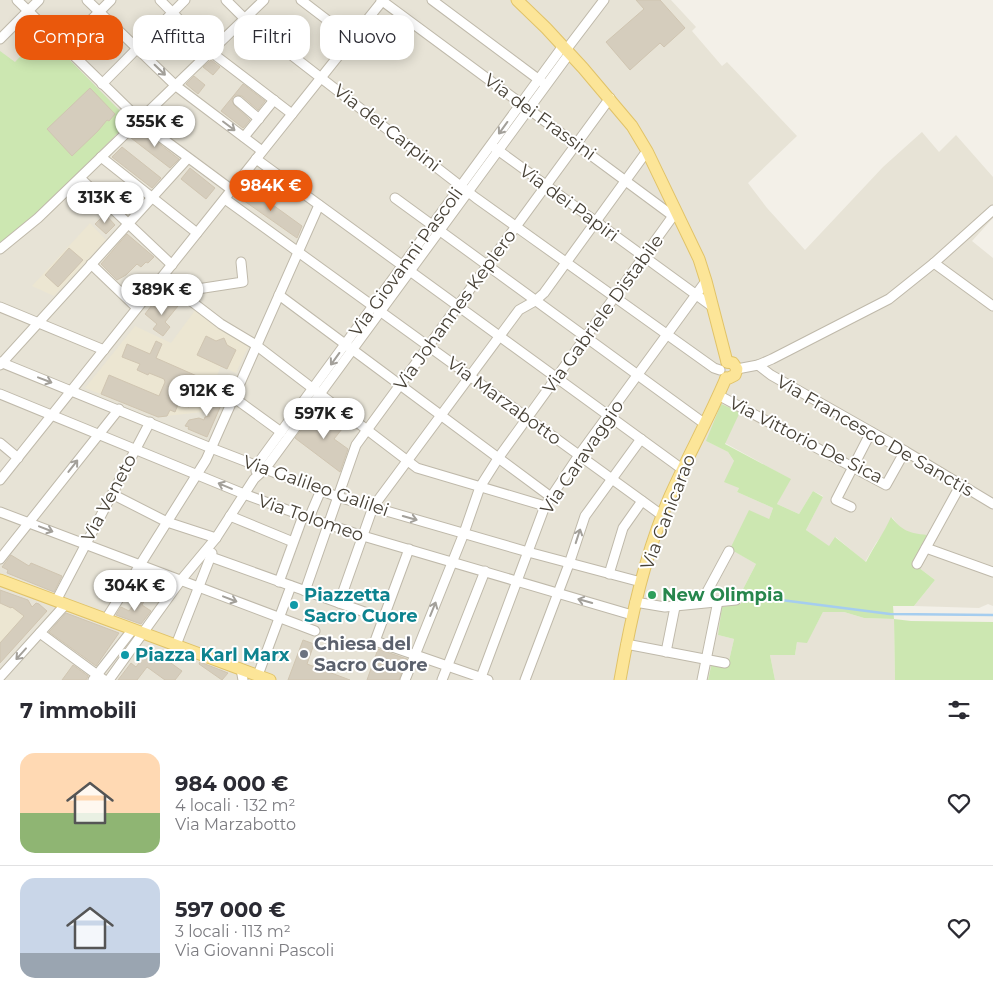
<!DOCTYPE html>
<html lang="it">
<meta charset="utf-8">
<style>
body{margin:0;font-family:Montserrat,sans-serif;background:#f7f7f7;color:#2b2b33;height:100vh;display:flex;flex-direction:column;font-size:19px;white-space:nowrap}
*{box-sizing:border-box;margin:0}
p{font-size:16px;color:#7c7c81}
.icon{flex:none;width:28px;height:28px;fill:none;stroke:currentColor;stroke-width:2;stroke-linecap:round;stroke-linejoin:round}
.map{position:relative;height:680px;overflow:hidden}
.side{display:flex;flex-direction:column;background:#fff;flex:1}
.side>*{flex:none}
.banner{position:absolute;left:15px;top:15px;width:500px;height:45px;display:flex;gap:10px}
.price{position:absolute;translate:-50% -42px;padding:0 11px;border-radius:18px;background:#fff;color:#222;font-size:16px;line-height:32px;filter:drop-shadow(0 1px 2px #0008)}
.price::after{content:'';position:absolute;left:50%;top:30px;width:15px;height:11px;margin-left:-8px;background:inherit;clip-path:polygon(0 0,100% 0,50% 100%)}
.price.on{background:#ea580c;color:#fff}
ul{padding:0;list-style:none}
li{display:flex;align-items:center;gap:15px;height:125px;padding:0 20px}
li+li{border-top:1px solid #e1e1e2}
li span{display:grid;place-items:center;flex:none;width:140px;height:100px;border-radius:15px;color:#555}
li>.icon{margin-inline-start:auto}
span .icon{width:60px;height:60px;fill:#fffc;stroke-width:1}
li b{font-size:21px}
h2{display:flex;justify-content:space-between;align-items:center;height:60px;padding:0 20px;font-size:21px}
.chip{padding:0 18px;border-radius:15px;background:#fff;box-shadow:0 2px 12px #0003;font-size:18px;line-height:45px}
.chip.on{background:#ea580c;color:#fff}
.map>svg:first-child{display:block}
</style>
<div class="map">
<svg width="993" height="680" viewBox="0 0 993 680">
<rect width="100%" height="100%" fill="#f3f0e8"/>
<g fill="#e7e3d6">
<polygon points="0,0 671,0 696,27 692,31 722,66 727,62 797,136 748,183 767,208 805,250 883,167 922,132 939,152 956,135 993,177 993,218 972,241 993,258 993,606 988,604 979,608 914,606 935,580 914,564 913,534 901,529 892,517 885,531 876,543 865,562 836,537 829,547 806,530 823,496 813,491 799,514 777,504 790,479 725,443 706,441 728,452 734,461 739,488 737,492 773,508 769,519 731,549 756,564 741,593 742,604 718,635 734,639 728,665 712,663 708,680 0,680"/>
<polygon points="823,612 844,612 864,618 894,619 895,680 775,680 770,655 795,655 797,642 807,642"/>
</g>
<g fill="#ece6d2">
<polygon points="90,223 106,240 54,296 32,286"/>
<polygon points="196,309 249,345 236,373 221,366 202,412 158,417 85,388 135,326 171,343"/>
<polygon points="0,590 28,600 31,607 36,603 39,604 47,611 0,663"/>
</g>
<g fill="#cce7b1">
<path d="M43,33L130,121C88,162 47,207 0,243V51L15,62Z"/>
<path d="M721,404L740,412L725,444L791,479L777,504L799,514L813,491L823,497L806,530L829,546L835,537L866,562C874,546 884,533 891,517C903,531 908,533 927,535L914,564L935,580L914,606H893L894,619L911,621L993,622V680H895L894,619L864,618L844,612H823L807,643L797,642L795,655H770L775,680H708L712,662L728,665L734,639L718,635L722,607L741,604V593L756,564L730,549L749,510L769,519L773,508L737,492L739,488L724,482L734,461L728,452L706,441Z"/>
</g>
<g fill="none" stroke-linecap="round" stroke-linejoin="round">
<polyline stroke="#a5cdef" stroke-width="2.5" points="745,600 781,600 890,614 993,615"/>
</g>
<g fill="#d5cdbd" stroke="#d0c5b1">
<polygon points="636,0 660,0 685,28 664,47 660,43 630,70 606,42 644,9"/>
<polygon points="211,60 220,67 213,75 203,67"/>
<polygon points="194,76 205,85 198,94 186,84"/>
<polygon points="243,84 265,101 258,110 242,96 236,95 233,97 232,100 234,105 250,120 243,128 221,111"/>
<polygon points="90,88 115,114 109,121 107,120 98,131 72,156 47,129"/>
<polygon points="140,129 179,159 170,168 131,138"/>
<polygon points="122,147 161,178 152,188 112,157"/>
<polygon points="190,168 215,188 206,199 181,179"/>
<polygon points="248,187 302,226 297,238 240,198"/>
<polygon points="105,214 115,225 106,234 95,224"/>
<polygon points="127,234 154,257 148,263 146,262 141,267 137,264 126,275 117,280 101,264"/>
<polygon points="69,248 83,260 58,287 45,275"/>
<polygon points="169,299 178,306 165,322 170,327 163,336 153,329 157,324 145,314 152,305 160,311"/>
<polygon points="206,336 216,341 224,338 227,345 236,350 227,369 197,355"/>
<polygon points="156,341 162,344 156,358 206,380 202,390 197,389 189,407 179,402 175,412 170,410 167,416 158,417 101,394 109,375 159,396 165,382 164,379 149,373 148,375 137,370 140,364 122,357 127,344 150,354"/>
<polygon points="216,392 225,396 207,437 188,429 189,427 185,426 189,420 199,418 204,420 205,417 210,416 206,414"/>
<polygon points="316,411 342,429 334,439 348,449 340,472 295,438"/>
<polygon points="11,555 29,566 31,563 62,576 54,592 7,573 8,570 2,567"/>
<polygon points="0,590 28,600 32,607 36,603 39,604 47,611 0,663 0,643 24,616 12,607 11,608 0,603"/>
<polygon points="140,597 145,600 142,605 151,611 141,624 116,615 121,607 129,611"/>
<polygon points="66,613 119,633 96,666 49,632"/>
<polygon points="303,640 314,644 307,664 350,680 288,680"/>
<polygon points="150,648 182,671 175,680 165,680 147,667 137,680 118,680 131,663 136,667"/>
<polygon points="378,649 407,659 399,680 367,680"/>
<polygon points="200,662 228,673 222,680 199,664"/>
<polygon points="73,665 88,676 86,680 62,680"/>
</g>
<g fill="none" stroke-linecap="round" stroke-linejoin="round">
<defs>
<g id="minor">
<polyline points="17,0 147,127 232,190"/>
<polyline points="87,0 176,86 262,151"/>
<polyline points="160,0 211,52 292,114"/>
<polyline points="226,0 245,19 476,198 714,368 720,370"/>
<polyline points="301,0 352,39"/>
<polyline points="381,0 673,216"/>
<polyline points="432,0 542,82"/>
<polyline points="0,39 39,0"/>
<polyline points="64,47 111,0"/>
<polyline points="566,50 604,0"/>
<polyline points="102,84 185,0"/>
<polyline points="238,101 259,119"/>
<polyline points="244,137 274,100"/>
<polyline points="495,148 713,307"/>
<polyline points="101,157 197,233"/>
<polyline points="256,159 682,469"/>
<polyline points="80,178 172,265"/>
<polyline points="395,198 705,424"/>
<polyline points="225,199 663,516"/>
<polyline points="0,249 38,218 264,0"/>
<polyline points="934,263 993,306"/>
<polyline points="91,264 137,308"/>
<polyline points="161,278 221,324 256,345 417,468 545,506"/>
<polyline points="178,292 243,282 241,262"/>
<polyline points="279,295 551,497"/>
<polyline points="0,307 104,350"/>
<polyline points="0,362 211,448 338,497 528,552 641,582"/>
<polyline points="0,365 188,158"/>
<polyline points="758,365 771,375 905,451 993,504"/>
<polyline points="737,369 758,365 772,359 889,299 934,263 993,210"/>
<polyline points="0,394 244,494 309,518 363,536 632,615"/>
<polyline points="718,395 886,485 905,451"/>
<polyline points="233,397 281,432"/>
<polyline points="0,443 18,458"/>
<polyline points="256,471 256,466 563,46"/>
<polyline points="0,480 383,0"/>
<polyline points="112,494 167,522 216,538"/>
<polyline points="851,507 836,500 871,432"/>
<polyline points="0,512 315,631"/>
<polyline points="230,516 293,542"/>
<polyline points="309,518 321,490"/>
<polyline points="926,548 993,572"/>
<polyline points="409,549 375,641 488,680"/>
<polyline points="211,557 384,619"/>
<polyline points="0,559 119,409"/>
<polyline points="917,564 960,486"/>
<polyline points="609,574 623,528 642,501"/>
<polyline points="279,582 303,516"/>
<polyline points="305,591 356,445 610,98"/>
<polyline points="56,601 150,422"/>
<polyline points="635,602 665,607 736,600"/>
<polyline points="339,603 373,507 519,310 535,301 544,293 647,151"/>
<polyline points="701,603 729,551"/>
<polyline points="106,619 206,460 319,205"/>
<polyline points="40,633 104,680"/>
<polyline points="626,644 725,663"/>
<polyline points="176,645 212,553"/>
<polyline points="666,652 675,607"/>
<polyline points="241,669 243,680"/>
<polyline points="258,675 291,586"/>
<polyline points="0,677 65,605"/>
<polyline points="93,680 133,629"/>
<polyline points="109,680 181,580 216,538 254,479 265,469 569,54"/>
<polyline points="405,680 464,533 480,487 499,457 673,216 677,214"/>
<polyline points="442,680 485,571"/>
<polyline points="480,680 545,506 579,455 706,281"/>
<polyline points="525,680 569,564 585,516 641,439"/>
<polyline points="702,680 718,601"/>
</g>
<g id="major">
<polyline points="517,0 546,28 583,68 632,126 647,151 699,259 706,281 727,362"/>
<polyline points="726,378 729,378 735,375 737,369 733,363 727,362"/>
<polyline points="0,580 270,680"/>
<path d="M620,680C631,617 645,554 670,496C688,456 709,418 726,378"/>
</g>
</defs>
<use href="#minor" stroke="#bfb9aa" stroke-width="11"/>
<use href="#major" stroke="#e1c368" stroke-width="13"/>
<use href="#minor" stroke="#fff" stroke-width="9"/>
<use href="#major" stroke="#fce598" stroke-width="11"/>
</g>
<defs><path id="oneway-shaft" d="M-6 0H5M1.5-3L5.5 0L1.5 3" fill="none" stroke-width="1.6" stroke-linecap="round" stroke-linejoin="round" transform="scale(1.25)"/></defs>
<g stroke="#a3a09a">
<use href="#oneway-shaft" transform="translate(160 70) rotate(44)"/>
<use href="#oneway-shaft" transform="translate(229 126) rotate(37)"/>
<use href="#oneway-shaft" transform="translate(503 128) rotate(126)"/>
<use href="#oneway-shaft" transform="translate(335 359) rotate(126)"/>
<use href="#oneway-shaft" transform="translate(45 380) rotate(21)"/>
<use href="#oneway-shaft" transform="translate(73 466) rotate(-52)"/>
<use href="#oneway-shaft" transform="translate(225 486) rotate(-157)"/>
<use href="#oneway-shaft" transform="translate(410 518) rotate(16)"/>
<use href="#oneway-shaft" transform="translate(46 529) rotate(21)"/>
<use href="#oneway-shaft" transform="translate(578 536) rotate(-72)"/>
<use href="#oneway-shaft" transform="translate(230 599) rotate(21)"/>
<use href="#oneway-shaft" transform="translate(585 601) rotate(-164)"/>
<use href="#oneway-shaft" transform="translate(433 609) rotate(-68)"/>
<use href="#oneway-shaft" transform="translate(21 654) rotate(132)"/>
</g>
<circle fill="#2e9e5b" stroke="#fff" stroke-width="2" cx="652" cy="595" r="5"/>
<g fill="#0f9aa8" stroke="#fff" stroke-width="2">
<circle cx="294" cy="605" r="5"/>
<circle cx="125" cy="655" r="5"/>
</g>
<circle fill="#6b7280" stroke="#fff" stroke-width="2" cx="304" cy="654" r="5"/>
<g text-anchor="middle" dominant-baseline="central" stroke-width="4" stroke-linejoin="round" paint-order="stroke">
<g font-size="18" fill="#474136" stroke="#fff">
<text transform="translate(540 117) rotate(36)">Via dei Frassini</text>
<text transform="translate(387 128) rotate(38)">Via dei Carpini</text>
<text transform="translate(569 203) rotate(36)">Via dei Papiri</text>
<text transform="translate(406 262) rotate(-54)">Via Giovanni Pascoli</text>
<text transform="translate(455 310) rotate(-54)">Via Johannes Keplero</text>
<text transform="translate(603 314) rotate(-54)">Via Gabriele Distabile</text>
<text transform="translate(504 401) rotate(36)">Via Marzabotto</text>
<text transform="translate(875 436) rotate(30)">Via Francesco De Sanctis</text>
<text transform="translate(806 440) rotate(27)">Via Vittorio De Sica</text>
<text transform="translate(582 457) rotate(-56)">Via Caravaggio</text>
<text transform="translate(316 486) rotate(19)">Via Galileo Galilei</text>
<text transform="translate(109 498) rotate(-62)">Via Veneto</text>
<text transform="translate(668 512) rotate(-69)">Via Canicarao</text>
<text transform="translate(311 518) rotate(19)">Via Tolomeo</text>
</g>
<g font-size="18" font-weight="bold" fill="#0d838f" stroke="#fff" text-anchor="start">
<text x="304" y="595">Piazzetta<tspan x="304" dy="21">Sacro Cuore</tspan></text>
<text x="135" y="655">Piazza Karl Marx</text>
</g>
<g font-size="18" font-weight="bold" fill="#27864d" stroke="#fff" text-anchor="start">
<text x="662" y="595">New Olimpia</text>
</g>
<g font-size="18" font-weight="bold" fill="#5b616d" stroke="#fff" text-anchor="start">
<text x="314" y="644">Chiesa del<tspan x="314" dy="21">Sacro Cuore</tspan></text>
</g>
</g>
</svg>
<b class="price" style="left:155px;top:148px">355K €</b>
<b class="price on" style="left:271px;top:212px">984K €</b>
<b class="price" style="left:105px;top:224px">313K €</b>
<b class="price" style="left:162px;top:316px">389K €</b>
<b class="price" style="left:207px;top:417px">912K €</b>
<b class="price" style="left:324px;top:440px">597K €</b>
<b class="price" style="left:135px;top:612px">304K €</b>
<div class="banner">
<a class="chip on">Compra</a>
<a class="chip">Affitta</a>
<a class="chip">Filtri</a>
<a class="chip">Nuovo</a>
</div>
</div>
<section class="side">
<h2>7 immobili<svg class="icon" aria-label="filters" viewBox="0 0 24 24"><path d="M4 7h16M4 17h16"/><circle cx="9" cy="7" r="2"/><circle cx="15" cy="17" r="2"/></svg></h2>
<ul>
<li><span style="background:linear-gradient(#ffd9b3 60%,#8fb573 0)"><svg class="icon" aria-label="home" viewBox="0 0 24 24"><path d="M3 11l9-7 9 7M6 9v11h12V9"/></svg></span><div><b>984 000 €</b><p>4 locali · 132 m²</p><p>Via Marzabotto</p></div><svg class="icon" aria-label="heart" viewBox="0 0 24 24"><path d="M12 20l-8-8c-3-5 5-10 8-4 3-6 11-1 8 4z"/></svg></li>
<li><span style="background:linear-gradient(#c9d6e8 75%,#9aa5b1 0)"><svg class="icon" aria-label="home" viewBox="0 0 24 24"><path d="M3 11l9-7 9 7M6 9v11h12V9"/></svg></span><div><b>597 000 €</b><p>3 locali · 113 m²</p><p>Via Giovanni Pascoli</p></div><svg class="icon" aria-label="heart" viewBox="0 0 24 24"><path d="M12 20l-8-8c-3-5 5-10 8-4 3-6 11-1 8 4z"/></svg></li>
</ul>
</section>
